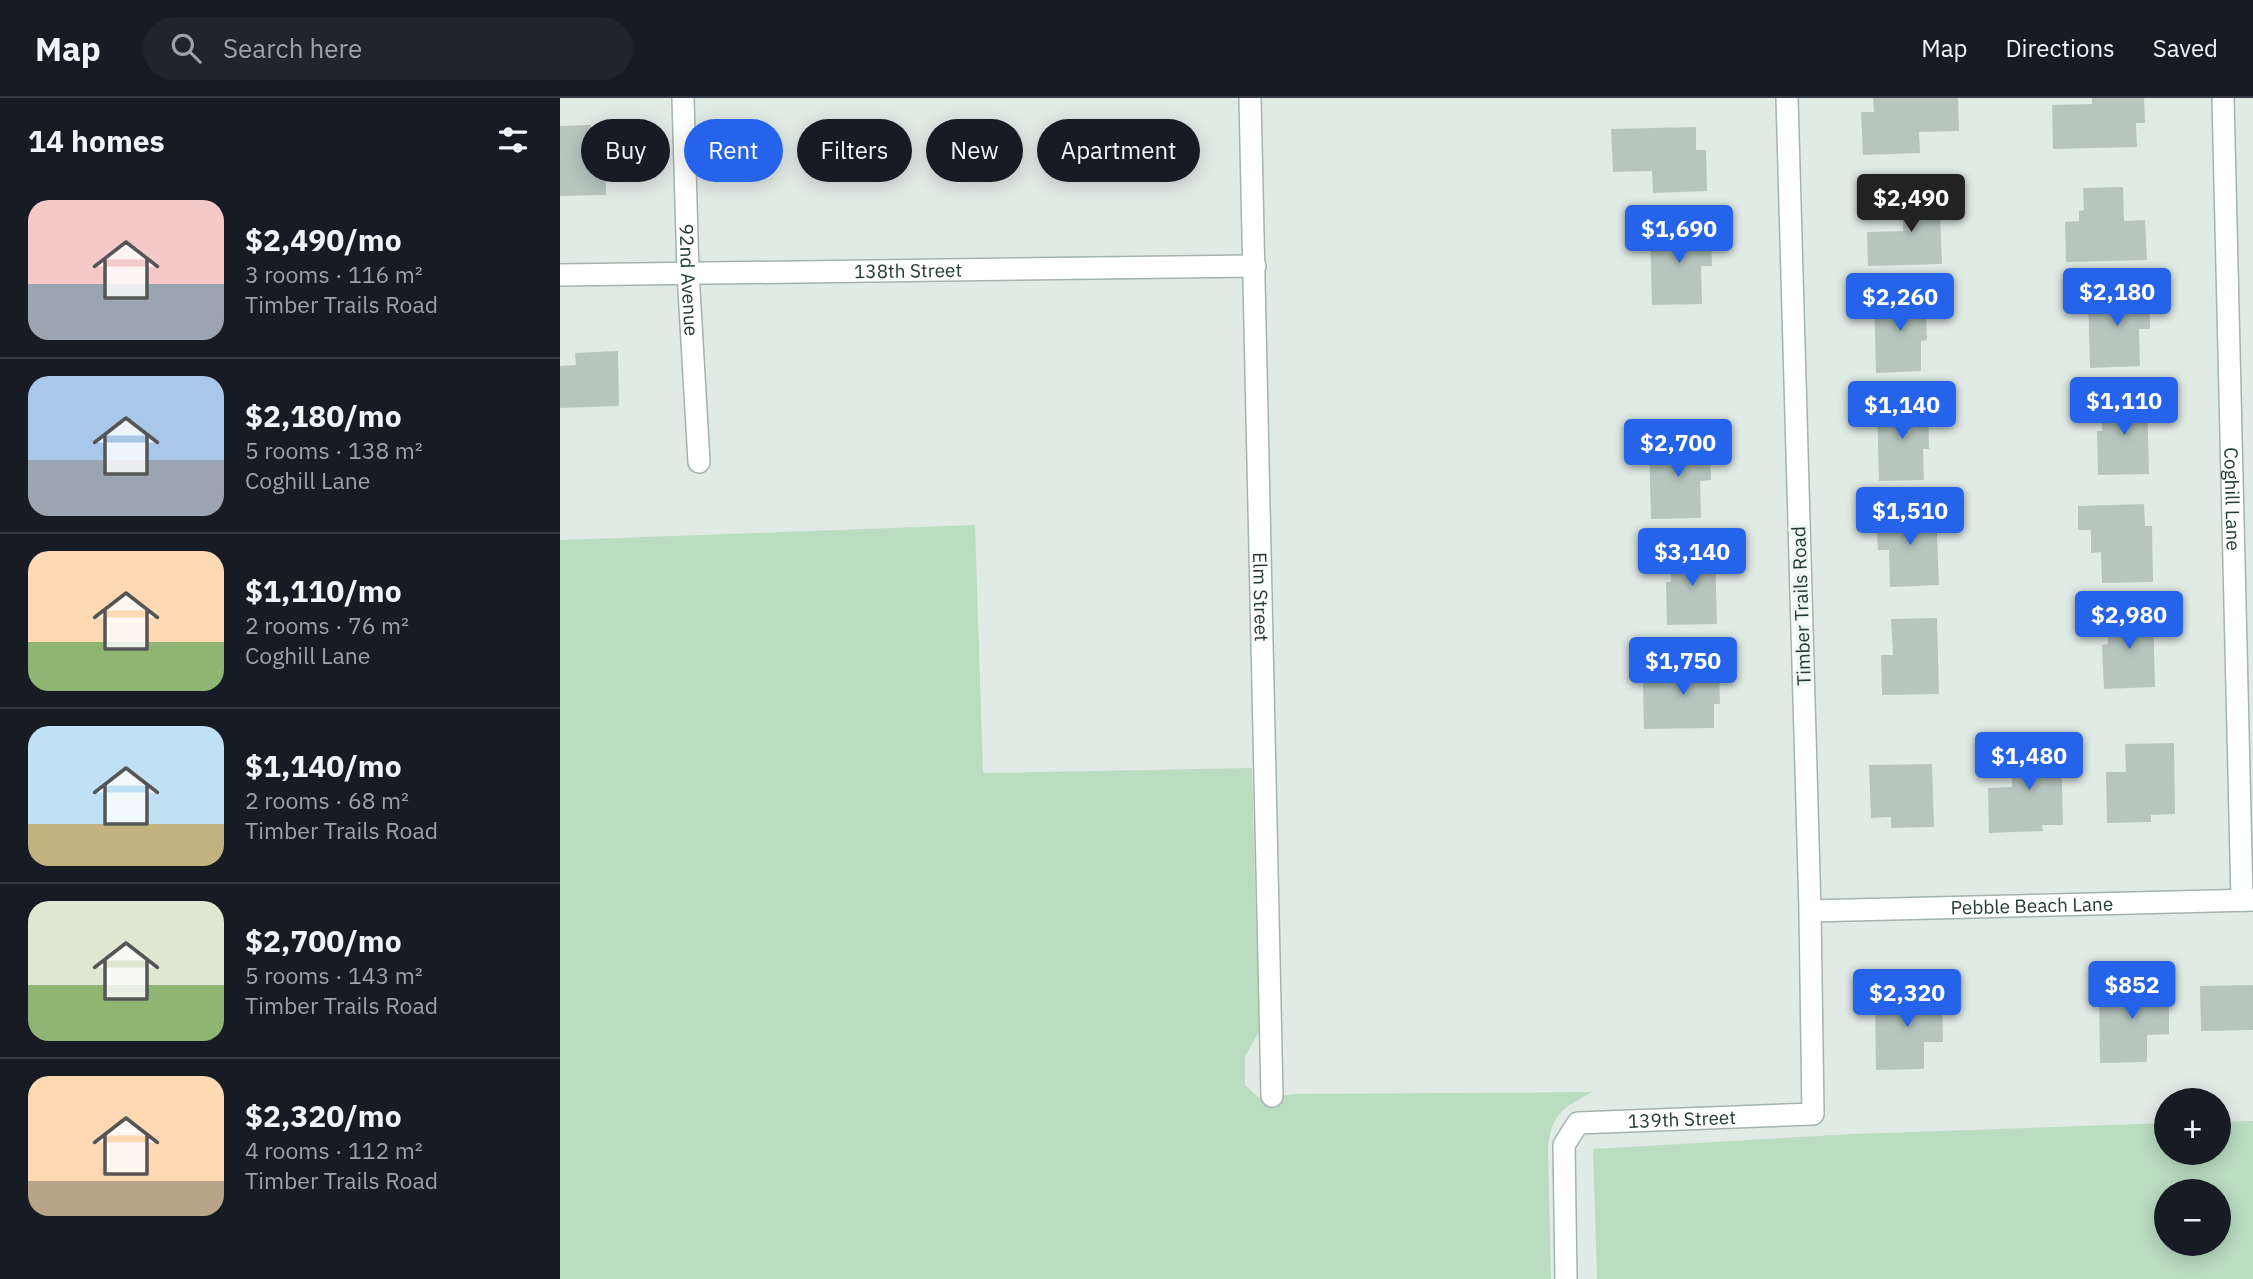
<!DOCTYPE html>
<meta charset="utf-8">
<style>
body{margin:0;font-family:"IBM Plex Sans",sans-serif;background:#20242c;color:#f1f3f6;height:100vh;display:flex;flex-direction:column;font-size:26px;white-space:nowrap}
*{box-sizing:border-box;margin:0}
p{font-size:23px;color:#9ea1a6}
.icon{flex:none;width:38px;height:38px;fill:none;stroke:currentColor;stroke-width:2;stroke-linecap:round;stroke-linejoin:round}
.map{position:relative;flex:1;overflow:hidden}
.details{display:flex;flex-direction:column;background:#171b24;width:560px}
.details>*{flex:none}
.banner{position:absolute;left:21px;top:21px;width:665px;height:63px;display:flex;gap:14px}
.tools{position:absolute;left:1594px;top:990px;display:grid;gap:14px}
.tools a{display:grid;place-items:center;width:77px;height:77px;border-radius:50%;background:#171b24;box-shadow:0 4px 18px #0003;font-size:35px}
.price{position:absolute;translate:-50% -60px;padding:0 16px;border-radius:7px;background:#2563eb;color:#fff;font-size:23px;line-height:46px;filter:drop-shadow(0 2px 4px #0008)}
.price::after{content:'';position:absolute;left:50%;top:42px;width:21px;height:16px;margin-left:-10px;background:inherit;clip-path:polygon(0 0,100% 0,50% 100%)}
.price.selected{background:#222;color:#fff}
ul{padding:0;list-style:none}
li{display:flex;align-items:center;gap:21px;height:175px;padding:0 28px}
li+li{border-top:2px solid #363941}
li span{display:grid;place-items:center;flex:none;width:196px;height:140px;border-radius:21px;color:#555}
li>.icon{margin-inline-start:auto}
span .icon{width:84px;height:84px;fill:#fffc;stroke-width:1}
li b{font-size:30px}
h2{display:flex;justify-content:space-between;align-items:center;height:84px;padding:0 28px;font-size:30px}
.tag{padding:0 24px;border-radius:32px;background:#171b24;box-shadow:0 4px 18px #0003;font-size:24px;line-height:63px}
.tag.selected{background:#2563eb;color:#fff}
header{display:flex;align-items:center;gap:42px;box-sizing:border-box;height:98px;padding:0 35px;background:#171b24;border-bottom:2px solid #363941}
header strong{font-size:33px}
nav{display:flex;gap:38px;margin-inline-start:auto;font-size:24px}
.search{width:490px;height:63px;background:#20242c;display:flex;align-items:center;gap:18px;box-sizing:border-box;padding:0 24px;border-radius:38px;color:#9ea1a6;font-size:26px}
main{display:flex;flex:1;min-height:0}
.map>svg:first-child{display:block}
</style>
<header>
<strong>Map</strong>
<div class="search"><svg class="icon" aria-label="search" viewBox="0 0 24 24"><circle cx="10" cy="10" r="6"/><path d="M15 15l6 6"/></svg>Search here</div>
<nav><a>Map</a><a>Directions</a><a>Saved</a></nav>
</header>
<main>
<section class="details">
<h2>14 homes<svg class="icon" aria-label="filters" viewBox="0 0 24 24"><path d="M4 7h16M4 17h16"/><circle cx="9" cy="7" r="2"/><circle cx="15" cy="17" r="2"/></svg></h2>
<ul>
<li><span style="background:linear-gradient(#f6c9c9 60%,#9aa5b1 0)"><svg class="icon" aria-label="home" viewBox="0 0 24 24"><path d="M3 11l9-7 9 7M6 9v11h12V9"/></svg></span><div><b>$2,490/mo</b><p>3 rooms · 116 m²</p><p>Timber Trails Road</p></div></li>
<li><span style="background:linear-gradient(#a9c7e8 60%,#9aa5b1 0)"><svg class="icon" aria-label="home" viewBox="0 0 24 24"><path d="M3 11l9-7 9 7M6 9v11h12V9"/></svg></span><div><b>$2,180/mo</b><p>5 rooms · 138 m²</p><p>Coghill Lane</p></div></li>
<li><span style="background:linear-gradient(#ffd9b3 65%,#8fb573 0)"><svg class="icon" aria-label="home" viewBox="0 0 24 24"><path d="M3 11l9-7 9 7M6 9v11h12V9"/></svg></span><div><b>$1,110/mo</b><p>2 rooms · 76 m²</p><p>Coghill Lane</p></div></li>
<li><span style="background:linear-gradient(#bfe0f5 70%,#c2b280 0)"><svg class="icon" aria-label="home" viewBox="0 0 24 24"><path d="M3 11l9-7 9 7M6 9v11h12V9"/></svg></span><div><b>$1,140/mo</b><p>2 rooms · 68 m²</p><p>Timber Trails Road</p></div></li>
<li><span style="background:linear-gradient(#dfe7d0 60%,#8fb573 0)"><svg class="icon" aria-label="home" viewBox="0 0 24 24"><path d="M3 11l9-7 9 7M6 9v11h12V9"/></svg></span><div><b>$2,700/mo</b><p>5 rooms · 143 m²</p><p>Timber Trails Road</p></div></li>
<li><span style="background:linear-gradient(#ffd9b3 75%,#b9a48a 0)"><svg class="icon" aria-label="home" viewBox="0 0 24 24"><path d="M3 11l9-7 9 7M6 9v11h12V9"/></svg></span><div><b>$2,320/mo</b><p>4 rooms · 112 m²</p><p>Timber Trails Road</p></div></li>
</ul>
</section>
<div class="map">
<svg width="1693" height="1181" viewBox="0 0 1693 1181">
<rect width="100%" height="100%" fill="#e1ebe6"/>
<g fill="#badcc1" fill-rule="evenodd">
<path d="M415,427L423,675L692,670L699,934L685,958V987L700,1001L735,996L1032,994C1003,1010 991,1016 988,1051L991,1181H0V442Z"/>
<path d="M1693,1023V1181H1037L1033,1051L1294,1036L1606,1025V1055H1659V1024ZM1606,1094H1659V1146H1606Z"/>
</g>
<g fill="#b6c6bf">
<polygon points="1313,0 1398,0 1399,33 1359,34 1360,55 1303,57 1301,14 1314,14"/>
<polygon points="1532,0 1584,0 1585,25 1576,25 1577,49 1493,51 1492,7 1532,6"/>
<polygon points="31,27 32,52 45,52 46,97 0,98 0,28"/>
<polygon points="1136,29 1136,52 1146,52 1147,93 1093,95 1092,73 1053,74 1051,31"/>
<polygon points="1563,89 1564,123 1585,122 1587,162 1506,164 1505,124 1519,123 1519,113 1524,112 1523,90"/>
<polygon points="1379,91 1382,166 1308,168 1307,134 1343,133 1342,92"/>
<polygon points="1151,130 1152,168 1141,168 1142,206 1092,207 1090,132"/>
<polygon points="1589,193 1590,231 1579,231 1580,268 1530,270 1528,195"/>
<polygon points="1365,197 1367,242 1361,243 1361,273 1316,275 1314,199"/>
<polygon points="58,253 59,308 0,310 0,268 16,267 15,255"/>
<polygon points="1587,300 1589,376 1538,377 1537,333 1542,333 1541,301"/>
<polygon points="1368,305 1369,351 1363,351 1364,382 1319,383 1317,307"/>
<polygon points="1150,345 1151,382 1140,383 1141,420 1091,421 1089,346"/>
<polygon points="1584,406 1585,428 1592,428 1593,484 1542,485 1541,454 1531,455 1531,432 1518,432 1518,408"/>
<polygon points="1376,412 1379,487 1330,489 1329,452 1318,452 1316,414"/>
<polygon points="1155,452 1157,526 1107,527 1106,484 1111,484 1110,453"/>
<polygon points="1593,514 1595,589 1544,591 1542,547 1548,546 1547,515"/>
<polygon points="1377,520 1379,596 1322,597 1321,557 1333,557 1331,521"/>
<polygon points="1159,562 1160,606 1154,606 1154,630 1084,631 1083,584 1109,583 1108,563"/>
<polygon points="1614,645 1615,716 1591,717 1591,724 1547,725 1546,674 1566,674 1565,646"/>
<polygon points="1501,646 1503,727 1482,727 1483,733 1429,735 1428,690 1452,689 1451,647"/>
<polygon points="1372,666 1374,729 1331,730 1331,719 1311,720 1309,667"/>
<polygon points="1609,886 1609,936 1587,937 1587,964 1540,965 1539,895 1562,894 1562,887"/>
<polygon points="1693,887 1693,932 1641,933 1640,888"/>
<polygon points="1382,894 1383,944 1364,944 1364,971 1316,972 1315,901 1338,900 1338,895"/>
</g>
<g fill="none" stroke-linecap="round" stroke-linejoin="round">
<defs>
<g id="street">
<path id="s1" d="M123,0L128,174L139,364"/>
<path id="s2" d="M690,0L712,998"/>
<path id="s3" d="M1663,0L1682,802"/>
<path id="s4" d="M0,177L695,168"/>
<path id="s5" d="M1250,813L1693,802"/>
<path id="s6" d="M1006,1181L1004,1047L1018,1025L1253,1016L1250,813L1227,0"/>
</g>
</defs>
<use href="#street" stroke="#a4b3ad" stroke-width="24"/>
<use href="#street" stroke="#fff" stroke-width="21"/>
</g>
<g text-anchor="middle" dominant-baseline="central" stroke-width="6" stroke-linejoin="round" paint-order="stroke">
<g font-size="19" fill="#223c33" stroke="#f1f8f4">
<text stroke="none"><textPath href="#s4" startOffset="348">138th Street</textPath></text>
<text stroke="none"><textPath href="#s1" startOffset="182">92nd Avenue</textPath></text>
<text stroke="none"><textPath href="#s3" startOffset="401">Coghill Lane</textPath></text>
<text stroke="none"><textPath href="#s2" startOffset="499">Elm Street</textPath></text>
<text transform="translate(1241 508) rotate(-92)">Timber Trails Road</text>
<text stroke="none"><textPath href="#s5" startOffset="222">Pebble Beach Lane</textPath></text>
<text stroke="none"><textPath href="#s6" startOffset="264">139th Street</textPath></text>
</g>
</g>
</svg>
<div class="tools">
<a>+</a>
<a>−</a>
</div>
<b class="price selected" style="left:1351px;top:136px">$2,490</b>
<b class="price" style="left:1119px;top:167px">$1,690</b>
<b class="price" style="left:1557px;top:230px">$2,180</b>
<b class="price" style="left:1340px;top:235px">$2,260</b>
<b class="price" style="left:1564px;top:339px">$1,110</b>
<b class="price" style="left:1342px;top:343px">$1,140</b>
<b class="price" style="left:1118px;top:381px">$2,700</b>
<b class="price" style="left:1350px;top:449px">$1,510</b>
<b class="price" style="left:1132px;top:490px">$3,140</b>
<b class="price" style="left:1569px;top:553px">$2,980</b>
<b class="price" style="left:1123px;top:599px">$1,750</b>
<b class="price" style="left:1469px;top:694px">$1,480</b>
<b class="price" style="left:1572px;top:923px">$852</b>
<b class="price" style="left:1347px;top:931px">$2,320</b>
<div class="banner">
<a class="tag">Buy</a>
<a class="tag selected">Rent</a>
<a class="tag">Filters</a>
<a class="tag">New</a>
<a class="tag">Apartment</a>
</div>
</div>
</main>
